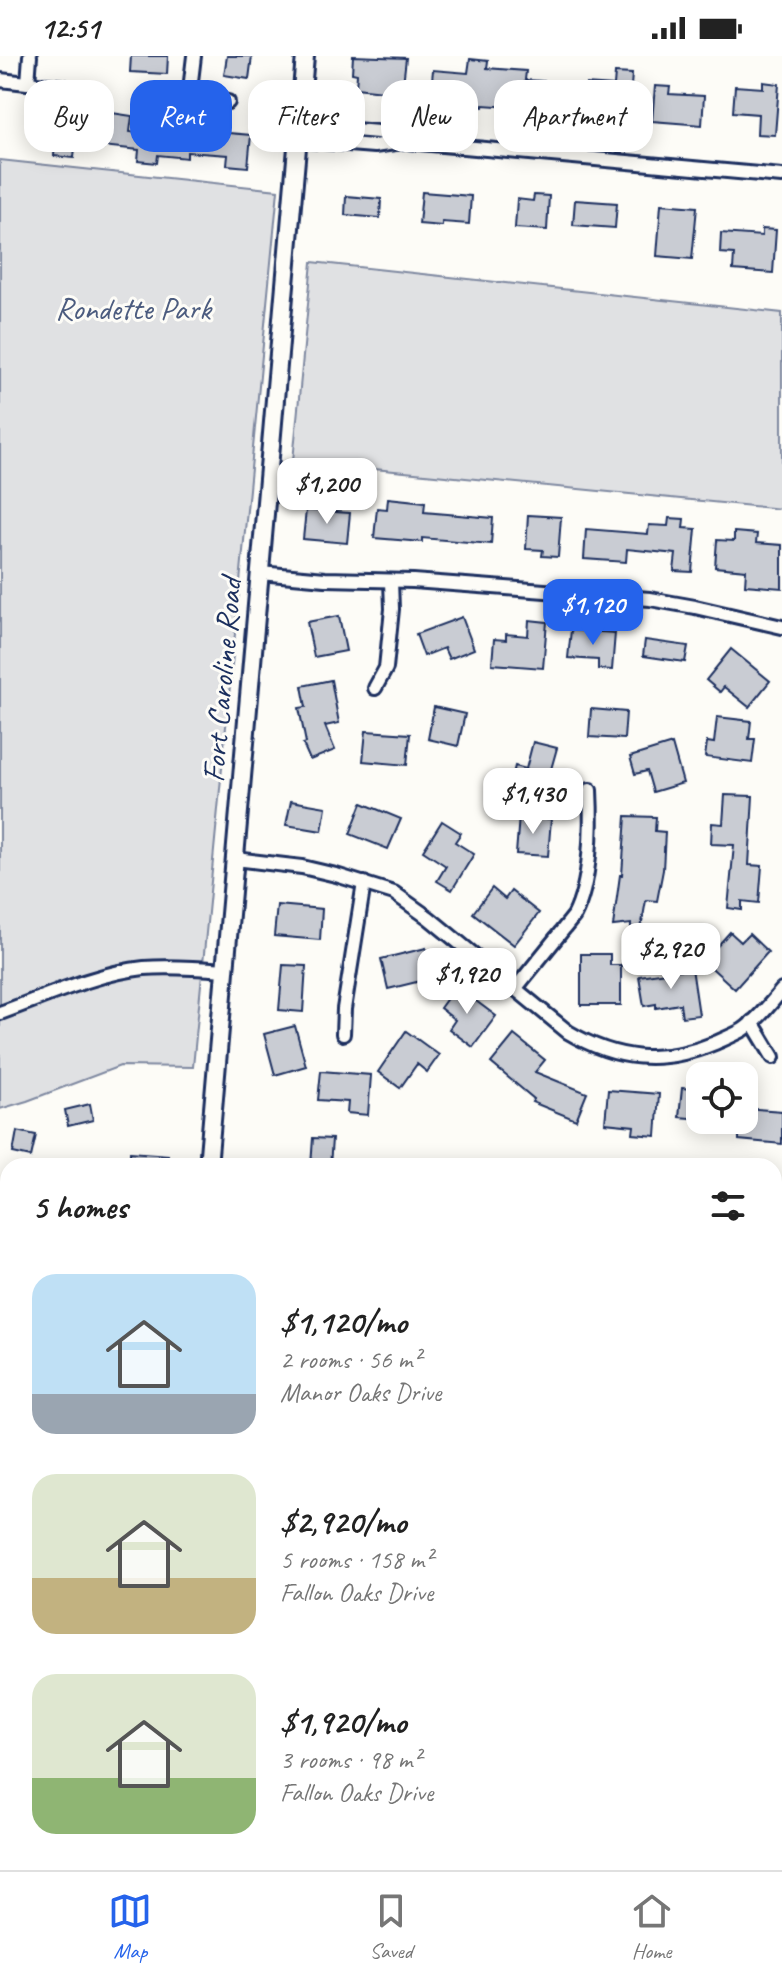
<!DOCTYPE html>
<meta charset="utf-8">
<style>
body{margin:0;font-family:Caveat,sans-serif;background:#f6f6f6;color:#222;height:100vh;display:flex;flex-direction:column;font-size:30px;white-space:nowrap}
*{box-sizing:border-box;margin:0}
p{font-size:26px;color:#767676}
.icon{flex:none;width:44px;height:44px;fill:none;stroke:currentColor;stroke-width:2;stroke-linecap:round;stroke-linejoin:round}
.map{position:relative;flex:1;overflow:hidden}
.drawer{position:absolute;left:0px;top:1102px;width:782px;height:712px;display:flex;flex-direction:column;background:#fff;border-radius:24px 24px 0 0;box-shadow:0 4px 20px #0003}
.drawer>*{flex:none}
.banner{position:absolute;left:24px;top:24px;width:734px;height:72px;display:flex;gap:16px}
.tools{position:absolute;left:686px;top:1006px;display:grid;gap:16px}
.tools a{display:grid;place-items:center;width:72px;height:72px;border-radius:16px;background:#fff;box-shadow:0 4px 20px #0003;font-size:40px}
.price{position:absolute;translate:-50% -68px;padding:0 18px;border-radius:16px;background:#fff;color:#222;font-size:26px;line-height:52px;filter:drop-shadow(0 2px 4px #0008)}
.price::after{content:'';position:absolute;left:50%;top:48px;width:24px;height:18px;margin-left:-12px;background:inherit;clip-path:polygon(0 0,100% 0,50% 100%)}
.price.on{background:#2563eb;color:#fff}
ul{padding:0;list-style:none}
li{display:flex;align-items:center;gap:24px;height:200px;padding:0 32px}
li span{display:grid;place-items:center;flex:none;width:224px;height:160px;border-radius:24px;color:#555}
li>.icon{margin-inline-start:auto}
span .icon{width:96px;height:96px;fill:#fffc;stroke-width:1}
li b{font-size:34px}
h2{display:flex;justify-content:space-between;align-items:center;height:96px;padding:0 32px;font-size:34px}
.pill{padding:0 28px;border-radius:24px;background:#fff;box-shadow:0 4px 20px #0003;font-size:28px;line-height:72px}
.pill.on{background:#2563eb;color:#fff}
.status{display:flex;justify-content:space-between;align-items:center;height:56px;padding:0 40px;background:#fff;direction:ltr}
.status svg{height:22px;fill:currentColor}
.tab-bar{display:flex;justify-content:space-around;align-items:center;height:112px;border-top:2px solid #e0e0e0;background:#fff;font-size:22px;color:#767676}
.tab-bar a{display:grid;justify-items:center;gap:4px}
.tab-bar .on{color:#2563eb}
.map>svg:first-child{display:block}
</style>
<div class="status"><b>12:51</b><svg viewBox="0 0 49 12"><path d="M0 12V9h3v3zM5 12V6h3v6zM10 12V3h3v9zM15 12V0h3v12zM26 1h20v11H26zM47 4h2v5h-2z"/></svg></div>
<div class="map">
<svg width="782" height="1814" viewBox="0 0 782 1814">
<rect width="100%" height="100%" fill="#fdfcf7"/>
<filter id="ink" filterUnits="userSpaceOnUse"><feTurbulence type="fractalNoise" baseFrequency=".0125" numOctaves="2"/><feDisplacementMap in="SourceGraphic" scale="16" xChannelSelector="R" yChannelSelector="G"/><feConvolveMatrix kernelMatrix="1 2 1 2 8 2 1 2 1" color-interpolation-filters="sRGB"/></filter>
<g filter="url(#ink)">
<g fill="#e0e1e3" stroke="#7e88a0" stroke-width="2">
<polygon points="0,104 278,134 193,1011 120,1010 27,1045 0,1053"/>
<polygon points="312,206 782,257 782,453 293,405"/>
<polygon points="0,1418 8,1418 8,1464 0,1462"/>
</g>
<g fill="#c9ccd3" stroke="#1b2f5e" stroke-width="2">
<polygon points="131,0 168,0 167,18 130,16"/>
<polygon points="227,0 252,0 249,23 224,19"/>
<polygon points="353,0 406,2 402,37 356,32 357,18 352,17"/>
<polygon points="470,3 488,5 487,12 526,15 525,24 558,26 556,54 483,49 483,51 430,45 433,14 468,17"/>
<polygon points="615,17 632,18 628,67 610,65 610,59 583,56 586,28 614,30"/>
<polygon points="763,26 779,28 775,79 757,78 758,58 733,56 735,30 763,32"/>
<polygon points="655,30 670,31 669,38 704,40 702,69 652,65"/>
<polygon points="112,57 132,60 130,76 166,81 167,69 217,73 217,76 251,79 248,111 227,109 228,99 187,96 187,102 158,99 157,107 138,105 139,94 103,90 103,93 75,91 74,102 54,100 57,59 111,63"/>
<polygon points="422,136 471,140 469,168 442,166 442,170 419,168"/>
<polygon points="534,139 549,140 547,174 515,172 517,143 533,145"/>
<polygon points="346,140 381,143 380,162 345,159"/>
<polygon points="575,144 617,147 615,172 573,169"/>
<polygon points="661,148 697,151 692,203 657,200"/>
<polygon points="762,173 776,174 773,217 733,214 734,198 720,197 721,177 762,180"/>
<polygon points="388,442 425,446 424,456 493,462 491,488 422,482 422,486 374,482 377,452 387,453"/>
<polygon points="306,454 350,457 347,487 303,483"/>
<polygon points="528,459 561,461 558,501 542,500 543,494 526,493"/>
<polygon points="669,462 684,463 683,472 696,473 692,516 674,515 676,498 627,493 626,506 584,503 586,473 648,478 649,469 668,470"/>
<polygon points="734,476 757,478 756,487 782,489 782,532 745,529 746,514 715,511 717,484 734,485"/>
<polygon points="339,560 346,595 314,601 307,566"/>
<polygon points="462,561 474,593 449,603 444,592 424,600 416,578"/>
<polygon points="529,564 547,566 543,612 492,608 494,583 506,584 506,578 528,580"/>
<polygon points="571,574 615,577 612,614 598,613 598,604 568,602"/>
<polygon points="645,584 688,590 685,606 643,600"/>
<polygon points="731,593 770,625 749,651 724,631 720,636 706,624"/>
<polygon points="331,624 339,667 325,670 335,694 310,704 303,688 306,687 299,652 306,651 302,630"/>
<polygon points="434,651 465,658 458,690 428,683"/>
<polygon points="591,653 626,656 624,683 589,681"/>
<polygon points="717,661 751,665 749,683 755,683 752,707 705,701 707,686 714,687"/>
<polygon points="366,675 410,678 407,709 363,705"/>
<polygon points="533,686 557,692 544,738 510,729 515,710 526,713"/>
<polygon points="672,688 683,727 653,736 647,715 635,718 630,701"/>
<polygon points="725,739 753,740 749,809 762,810 759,847 742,845 742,854 728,852 734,789 711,788 712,767 723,768"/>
<polygon points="291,745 326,751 322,775 286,769"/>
<polygon points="362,747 401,763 388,793 350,778"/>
<polygon points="519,760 551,763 548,800 516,798"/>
<polygon points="626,760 656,761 655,775 665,776 663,814 657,845 646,844 641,873 631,872 631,868 613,870 620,819 622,819"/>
<polygon points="442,765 461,777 455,786 474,798 452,834 437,825 446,810 423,795"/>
<polygon points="492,832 505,843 511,835 539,857 514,889 473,857"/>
<polygon points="277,849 322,853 320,884 274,880"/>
<polygon points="730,876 741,886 749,878 768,896 735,933 704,905"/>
<polygon points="426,892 433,922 388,933 381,903"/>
<polygon points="581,898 610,898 610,909 621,909 621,949 581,949"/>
<polygon points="283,909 306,910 303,956 279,954"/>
<polygon points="692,912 699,959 682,961 680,948 656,952 656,948 644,950 639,920"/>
<polygon points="456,930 496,960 473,991 449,973 455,964 440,952"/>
<polygon points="295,970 306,1010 275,1019 264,978"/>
<polygon points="406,975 439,999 427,1016 417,1008 400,1032 378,1016"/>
<polygon points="514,979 545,1004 535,1016 587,1037 576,1064 532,1046 534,1043 491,1007"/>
<polygon points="321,1015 371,1019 368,1059 347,1057 348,1046 318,1044"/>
<polygon points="682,1032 700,1034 700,1063 679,1061"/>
<polygon points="608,1034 659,1038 656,1080 633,1078 634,1070 605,1067"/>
<polygon points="90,1048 93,1064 68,1070 65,1054"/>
<polygon points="744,1052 782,1055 782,1088 739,1084 739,1078 708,1075 709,1064 744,1064"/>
<polygon points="17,1075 36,1079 31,1101 13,1097"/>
<polygon points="313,1082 332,1083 330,1110 311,1110"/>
<polygon points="130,1096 168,1099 167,1110 130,1108"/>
</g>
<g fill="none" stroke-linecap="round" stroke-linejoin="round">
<defs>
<g id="service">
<polyline points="774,1222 782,1222"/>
<polyline points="774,1400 782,1400"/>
<polyline points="774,1646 782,1647"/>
<polyline points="774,1765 782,1763"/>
<polyline points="774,1782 782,1784"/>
</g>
<g id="minor">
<polyline points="0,24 64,31"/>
<polyline points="28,27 30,0"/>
<polyline points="152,39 228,46"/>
<polyline points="189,42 194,0"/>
<polyline points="299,69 378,76 409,86 782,120"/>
<polyline points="298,84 374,90 402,86"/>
<polyline points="260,517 325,523 413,525 650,543 695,551 782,571"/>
<polyline points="375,632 386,612 392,553 391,525"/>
<path d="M235,803L302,811L336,819L394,837L429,862L568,976C617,1005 662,1009 715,987C724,983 734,979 743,974C758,964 770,948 782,934"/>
<path d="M515,933L574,860C591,827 592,771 590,734"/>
<path d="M0,957C45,941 96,917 144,912C171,910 199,912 225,914"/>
<polyline points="752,966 773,1001"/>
<polyline points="343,978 344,953 364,827"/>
<polyline points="0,1181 8,1182"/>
<polyline points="0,1552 8,1555"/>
<polyline points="0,1685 8,1667"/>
</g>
<g id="tertiary">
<polyline points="208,1110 305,0"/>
<polyline points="149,1814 149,1806"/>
</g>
</defs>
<use href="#service" stroke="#1b2f5e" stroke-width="12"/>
<use href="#minor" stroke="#1b2f5e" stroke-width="18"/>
<use href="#tertiary" stroke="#1b2f5e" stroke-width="22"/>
<use href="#service" stroke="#fdfcf7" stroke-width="6"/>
<use href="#minor" stroke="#fdfcf7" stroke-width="12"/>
<use href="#tertiary" stroke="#fdfcf7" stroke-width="16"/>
</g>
</g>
<g text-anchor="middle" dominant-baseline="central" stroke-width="6" stroke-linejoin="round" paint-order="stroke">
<g font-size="32" fill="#4c5c7f" stroke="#fdfcf7">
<text x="133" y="252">Rondette Park</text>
</g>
<g font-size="32" fill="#1b2f5e" stroke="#fdfcf7">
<text transform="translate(222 624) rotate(-85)">Fort Caroline Road</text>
</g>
</g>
</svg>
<div class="tools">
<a><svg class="icon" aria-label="locate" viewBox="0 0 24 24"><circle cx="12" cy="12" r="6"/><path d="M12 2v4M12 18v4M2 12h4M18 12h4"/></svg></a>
</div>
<b class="price" style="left:327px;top:470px">$1,200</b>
<b class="price on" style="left:593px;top:591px">$1,120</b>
<b class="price" style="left:533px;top:780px">$1,430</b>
<b class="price" style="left:671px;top:935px">$2,920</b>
<b class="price" style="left:467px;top:960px">$1,920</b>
<div class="banner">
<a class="pill">Buy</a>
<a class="pill on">Rent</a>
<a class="pill">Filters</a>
<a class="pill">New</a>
<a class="pill">Apartment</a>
</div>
<section class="drawer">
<h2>5 homes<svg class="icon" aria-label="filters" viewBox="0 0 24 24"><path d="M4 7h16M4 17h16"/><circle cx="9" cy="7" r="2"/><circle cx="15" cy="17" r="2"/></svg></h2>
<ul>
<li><span style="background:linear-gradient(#bfe0f5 75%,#9aa5b1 0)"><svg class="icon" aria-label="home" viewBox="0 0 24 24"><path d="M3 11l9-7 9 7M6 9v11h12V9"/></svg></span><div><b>$1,120/mo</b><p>2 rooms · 56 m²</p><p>Manor Oaks Drive</p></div></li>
<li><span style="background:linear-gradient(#dfe7d0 65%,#c2b280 0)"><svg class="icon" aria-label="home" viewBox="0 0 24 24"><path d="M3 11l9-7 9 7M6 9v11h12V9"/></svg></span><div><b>$2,920/mo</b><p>5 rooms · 158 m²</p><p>Fallon Oaks Drive</p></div></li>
<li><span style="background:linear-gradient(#dfe7d0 65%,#8fb573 0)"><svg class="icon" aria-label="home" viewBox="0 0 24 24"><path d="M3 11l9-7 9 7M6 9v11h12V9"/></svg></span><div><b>$1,920/mo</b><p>3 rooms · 98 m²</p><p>Fallon Oaks Drive</p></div></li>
</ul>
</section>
</div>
<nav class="tab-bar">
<a class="on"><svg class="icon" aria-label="map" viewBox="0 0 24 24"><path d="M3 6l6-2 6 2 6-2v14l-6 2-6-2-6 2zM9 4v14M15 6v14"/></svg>Map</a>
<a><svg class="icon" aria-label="saved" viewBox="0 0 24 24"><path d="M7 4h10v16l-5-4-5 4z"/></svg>Saved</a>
<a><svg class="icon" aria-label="home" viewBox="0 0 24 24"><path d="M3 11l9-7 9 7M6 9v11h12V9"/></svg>Home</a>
</nav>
